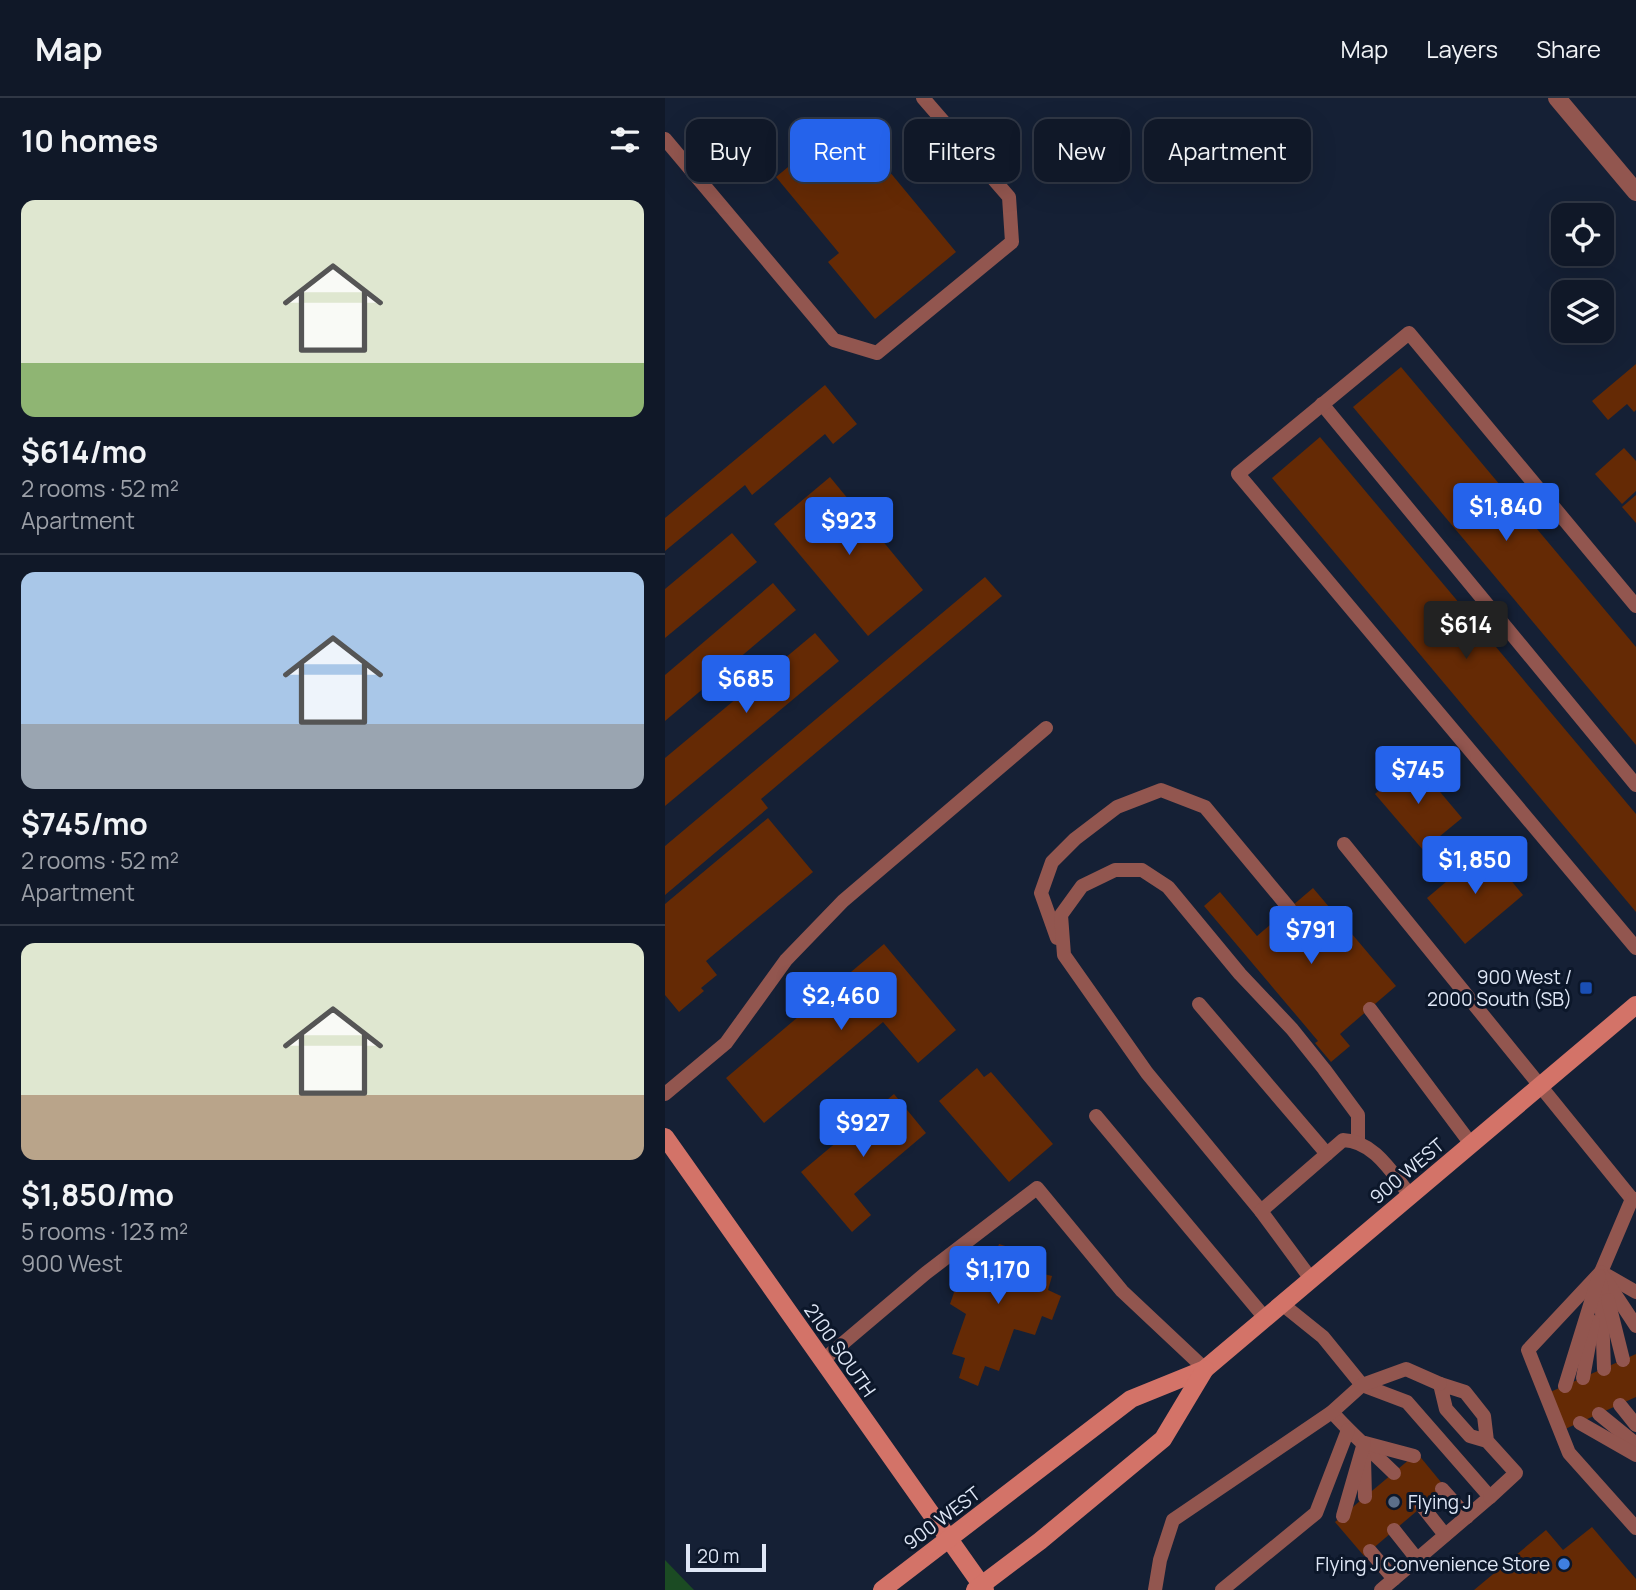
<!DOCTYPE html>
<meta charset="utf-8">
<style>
body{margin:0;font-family:Manrope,sans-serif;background:#1e2534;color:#f1f3f6;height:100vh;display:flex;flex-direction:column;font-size:26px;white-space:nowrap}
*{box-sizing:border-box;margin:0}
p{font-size:23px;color:#9ca0a8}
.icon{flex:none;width:38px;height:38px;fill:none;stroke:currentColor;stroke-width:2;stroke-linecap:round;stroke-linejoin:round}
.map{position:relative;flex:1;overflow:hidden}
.drawer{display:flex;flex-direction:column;background:#101828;width:665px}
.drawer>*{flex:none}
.hud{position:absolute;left:21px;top:21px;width:665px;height:63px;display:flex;gap:14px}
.tools{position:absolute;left:886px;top:105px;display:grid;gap:14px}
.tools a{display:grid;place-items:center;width:63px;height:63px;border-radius:14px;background:#101828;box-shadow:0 7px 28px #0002,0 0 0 2px #303745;font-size:35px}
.scale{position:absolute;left:21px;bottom:18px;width:80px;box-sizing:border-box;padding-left:7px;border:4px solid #dfe7f6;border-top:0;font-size:19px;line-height:24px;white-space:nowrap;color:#dfe7f6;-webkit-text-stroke:5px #0c172a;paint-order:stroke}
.price{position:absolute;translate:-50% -60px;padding:0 16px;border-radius:7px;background:#2563eb;color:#fff;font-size:23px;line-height:46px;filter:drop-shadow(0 2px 4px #0008)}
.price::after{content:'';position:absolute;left:50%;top:42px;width:21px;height:16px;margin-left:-10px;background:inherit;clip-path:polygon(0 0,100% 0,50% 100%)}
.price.current{background:#222;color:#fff}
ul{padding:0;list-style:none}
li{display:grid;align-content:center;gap:14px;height:371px;padding:0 21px}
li+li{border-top:2px solid #303745}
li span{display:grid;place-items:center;height:217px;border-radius:14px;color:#555}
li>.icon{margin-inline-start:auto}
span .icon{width:126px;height:126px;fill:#fffc;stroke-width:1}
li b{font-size:30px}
h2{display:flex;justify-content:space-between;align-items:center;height:84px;padding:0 21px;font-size:30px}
.pill{padding:0 24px;border-radius:14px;background:#101828;box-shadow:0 7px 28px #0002,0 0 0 2px #303745;font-size:24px;line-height:63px}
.pill.current{background:#2563eb;color:#fff}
header{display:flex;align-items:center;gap:42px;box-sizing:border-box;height:98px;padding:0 35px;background:#101828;border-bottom:2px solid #303745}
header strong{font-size:33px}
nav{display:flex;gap:38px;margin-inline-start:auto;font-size:24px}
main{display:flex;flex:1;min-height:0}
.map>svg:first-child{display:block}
</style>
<header>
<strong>Map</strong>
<nav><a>Map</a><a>Layers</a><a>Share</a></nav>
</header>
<main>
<section class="drawer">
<h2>10 homes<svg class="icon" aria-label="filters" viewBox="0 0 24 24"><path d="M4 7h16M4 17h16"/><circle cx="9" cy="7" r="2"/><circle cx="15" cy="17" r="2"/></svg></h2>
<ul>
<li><span style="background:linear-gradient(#dfe7d0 75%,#8fb573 0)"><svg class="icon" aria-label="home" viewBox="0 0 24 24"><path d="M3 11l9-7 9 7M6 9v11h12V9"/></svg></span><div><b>$614/mo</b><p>2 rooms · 52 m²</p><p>Apartment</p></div></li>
<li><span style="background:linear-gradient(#a9c7e8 70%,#9aa5b1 0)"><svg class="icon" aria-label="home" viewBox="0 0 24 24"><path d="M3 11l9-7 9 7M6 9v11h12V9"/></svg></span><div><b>$745/mo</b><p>2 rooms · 52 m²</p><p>Apartment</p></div></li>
<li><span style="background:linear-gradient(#dfe7d0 70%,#b9a48a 0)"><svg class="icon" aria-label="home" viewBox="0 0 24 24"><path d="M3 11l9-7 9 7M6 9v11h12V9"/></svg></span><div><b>$1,850/mo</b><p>5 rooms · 123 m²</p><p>900 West</p></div></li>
</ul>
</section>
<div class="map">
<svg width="971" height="1492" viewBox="0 0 971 1492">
<rect width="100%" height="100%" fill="#152035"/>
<polygon fill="#1b4b23" points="0,1462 29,1492 0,1492"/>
<g fill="#652a05">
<polygon points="181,21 291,154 210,221 163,164 174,155 111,79"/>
<polygon points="971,266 971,312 969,314 962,306 943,322 927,303"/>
<polygon points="736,269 971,549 971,647 688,309"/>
<polygon points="160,287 192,326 168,346 160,336 87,397 80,387 0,453 0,420"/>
<polygon points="655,339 971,716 971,814 607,380"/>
<polygon points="959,350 971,363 971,393 957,406 930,376"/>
<polygon points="165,379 258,492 203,538 109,426"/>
<polygon points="971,397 971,425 957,409"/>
<polygon points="67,435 92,464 0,540 0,491"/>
<polygon points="320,479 337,498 96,701 103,710 0,797 0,748"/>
<polygon points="108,485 131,512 0,623 0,577"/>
<polygon points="150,535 174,563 0,708 0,660"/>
<polygon points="749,663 797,720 758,752 710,696"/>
<polygon points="103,720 148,774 41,863 52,877 36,890 39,893 14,914 0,897 0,806"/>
<polygon points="820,751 858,797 800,846 762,800"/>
<polygon points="648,790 731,888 675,936 685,948 666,964 650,945 653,943 539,808 555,794 592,838"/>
<polygon points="219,846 291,932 253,965 218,924 99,1025 61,980"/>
<polygon points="312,970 319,979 326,974 388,1046 344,1084 274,1003"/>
<polygon points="229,996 261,1035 189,1096 206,1117 187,1134 136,1074"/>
<polygon points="334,1146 372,1158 367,1173 387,1178 383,1192 396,1198 387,1222 377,1218 370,1237 349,1231 334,1273 320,1268 313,1288 294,1280 300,1260 287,1256 301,1216 285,1206 292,1186 286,1184 291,1169 299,1171 308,1151 329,1159"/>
<polygon points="971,1256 971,1299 898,1332 883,1295"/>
<polygon points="752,1355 780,1389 699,1458 670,1424"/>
<polygon points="927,1429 971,1481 971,1492 809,1492 881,1432 898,1452"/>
</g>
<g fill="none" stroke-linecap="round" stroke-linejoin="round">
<g stroke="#92564f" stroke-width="14">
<polyline points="0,41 169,242 212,255 347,144 344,99 258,0"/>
<polyline points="657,306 971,687"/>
<polyline points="971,508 744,235 573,376 971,850"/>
<polyline points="679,746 967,1101 971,1101"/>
<polyline points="392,840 376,795 387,764 410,741 452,709 496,692 540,709 624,810"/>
<polyline points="534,906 662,1056"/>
<polyline points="705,911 806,1046"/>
<polyline points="0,996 61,945 121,862 178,803 381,630"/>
<polyline points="431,1018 600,1220"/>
<polyline points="967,1101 936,1174 971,1194"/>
<polyline points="596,1113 482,975 399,857 396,817 417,788 450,772 477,772 503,789 575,876 627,931 659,971 693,1017 693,1042"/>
<polyline points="936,1174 863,1252 904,1355 971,1430"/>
<polyline points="938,1178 971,1228"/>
<path d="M646,1181L596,1113L678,1042C709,1043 727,1075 745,1097"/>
<polyline points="936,1186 939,1271"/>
<polyline points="943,1202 958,1262"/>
<polyline points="617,1206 658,1239 697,1287 742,1304 825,1399 716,1492"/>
<polyline points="157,1263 261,1175 372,1090 457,1193 540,1271"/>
<polyline points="918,1280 928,1224"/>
<polyline points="900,1288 934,1178"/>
<polyline points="955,1307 971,1327"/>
<path d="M667,1314C686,1336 708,1354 729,1375"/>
<polyline points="934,1316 971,1346"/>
<polyline points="915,1325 971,1357"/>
<polyline points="822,1343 805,1338 781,1311 775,1286 800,1294 819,1318 822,1343 851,1375 825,1399"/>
<polyline points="700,1345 749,1358"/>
<polyline points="699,1360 700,1399"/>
<polyline points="777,1391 802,1419"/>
<polyline points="757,1408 780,1437"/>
<polyline points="678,1418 699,1345"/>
<polyline points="729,1432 752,1461"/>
<polyline points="705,1453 729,1481"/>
<polyline points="490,1492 495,1462 508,1422 667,1314 697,1287 741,1271 775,1286"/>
<polyline points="557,1492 651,1415 683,1332"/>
</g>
<polyline stroke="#92564f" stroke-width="18" points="892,0 971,94"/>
<g stroke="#d37368" stroke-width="18">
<polyline points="0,1039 320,1492"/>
<polyline points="217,1492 466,1301 540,1271 971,907"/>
<polyline points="310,1492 375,1443 498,1341 540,1271"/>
</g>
</g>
<rect fill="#1a4fb4" stroke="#0c172a" stroke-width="2.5" x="914" y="883" width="14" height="14" rx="3.5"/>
<circle fill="#5c6f8a" stroke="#0c172a" stroke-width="2.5" cx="729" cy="1404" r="7"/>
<circle fill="#3f7fe0" stroke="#0c172a" stroke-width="2.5" cx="899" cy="1466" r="7"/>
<g text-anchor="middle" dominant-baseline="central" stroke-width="6" stroke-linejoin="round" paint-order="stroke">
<g font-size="19" fill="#dfe7f6" stroke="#0c172a" text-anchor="end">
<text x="907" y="879">900 West /<tspan x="907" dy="22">2000 South (SB)</tspan></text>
<text x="743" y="1404" text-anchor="start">Flying J</text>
<text x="885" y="1466">Flying J Convenience Store</text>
</g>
<g font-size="19" fill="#dfe7f6" stroke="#0c172a">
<text transform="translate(742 1073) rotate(-40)">900 WEST</text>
<text transform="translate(175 1252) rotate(55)">2100 SOUTH</text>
<text transform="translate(277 1420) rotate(-37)">900 WEST</text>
</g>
</g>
</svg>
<div class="tools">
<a><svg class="icon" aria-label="locate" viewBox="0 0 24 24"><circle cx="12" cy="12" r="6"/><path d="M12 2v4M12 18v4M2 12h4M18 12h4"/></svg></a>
<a><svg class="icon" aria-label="layers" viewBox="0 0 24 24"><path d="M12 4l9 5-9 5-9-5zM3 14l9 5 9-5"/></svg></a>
</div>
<div class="scale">20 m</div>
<b class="price" style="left:841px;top:445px">$1,840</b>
<b class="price" style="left:184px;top:459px">$923</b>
<b class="price current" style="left:801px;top:563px">$614</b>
<b class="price" style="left:81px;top:617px">$685</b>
<b class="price" style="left:753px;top:708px">$745</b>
<b class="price" style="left:810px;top:798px">$1,850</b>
<b class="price" style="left:646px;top:868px">$791</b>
<b class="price" style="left:176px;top:934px">$2,460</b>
<b class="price" style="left:198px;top:1061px">$927</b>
<b class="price" style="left:333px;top:1208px">$1,170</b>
<div class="hud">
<a class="pill">Buy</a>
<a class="pill current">Rent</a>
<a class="pill">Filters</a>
<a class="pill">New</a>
<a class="pill">Apartment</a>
</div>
</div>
</main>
